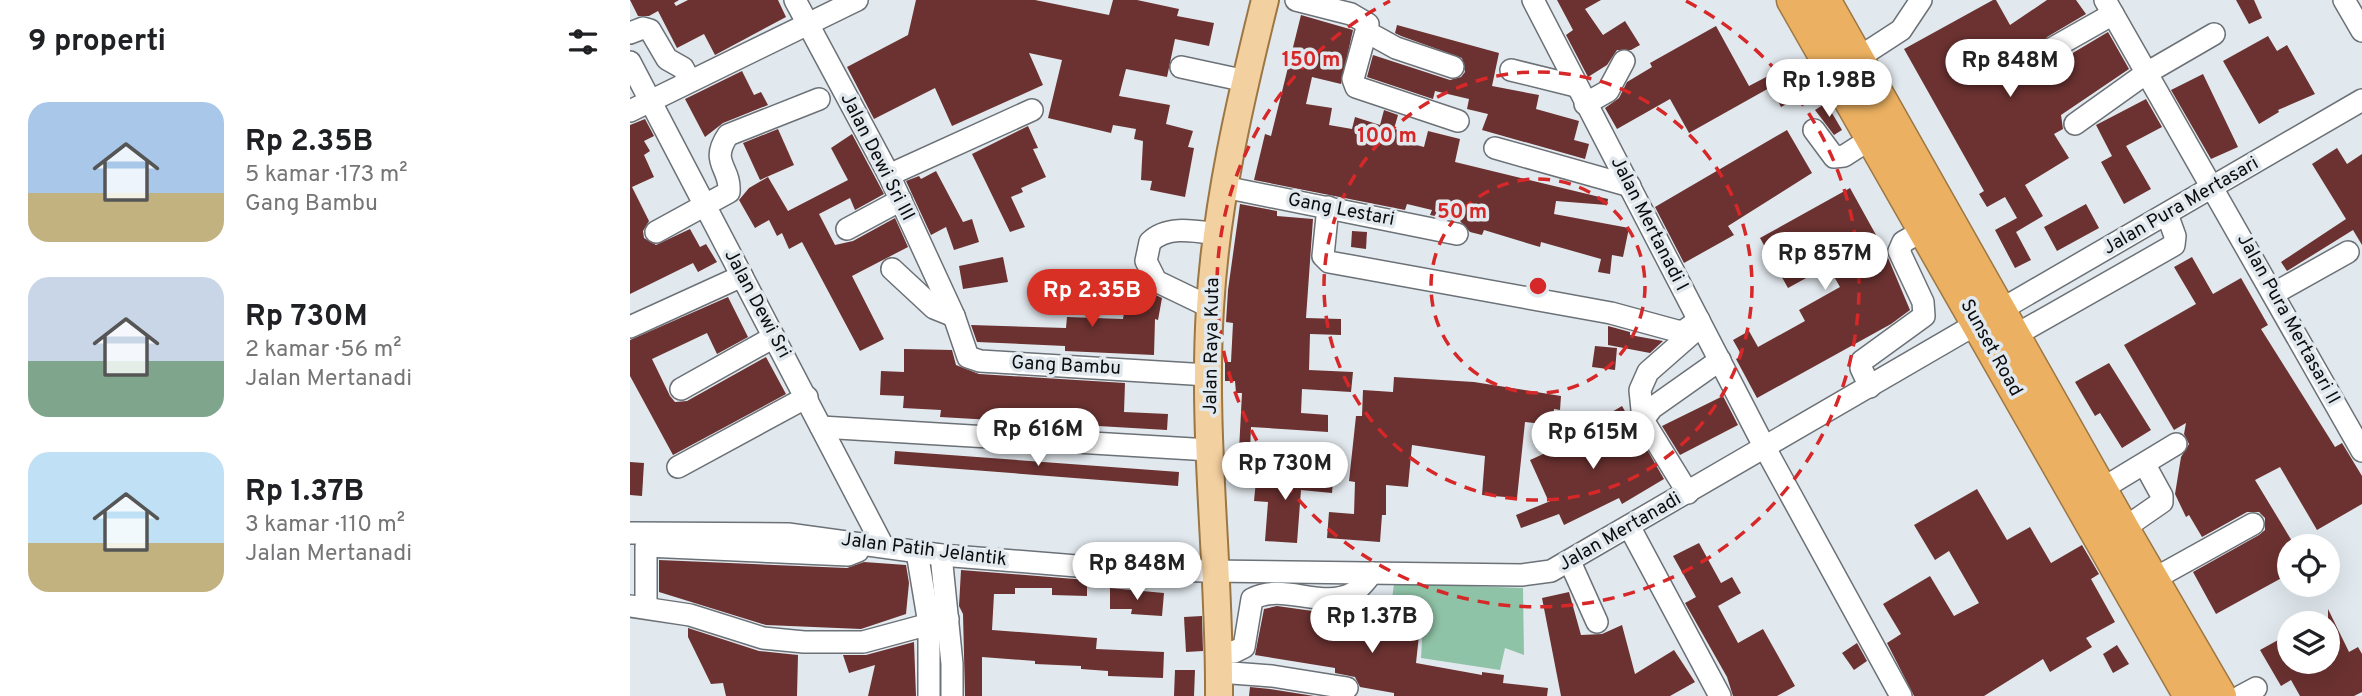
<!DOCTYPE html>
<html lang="id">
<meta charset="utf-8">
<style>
body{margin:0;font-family:Overpass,sans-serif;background:#f2f2f2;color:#202124;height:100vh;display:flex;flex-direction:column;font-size:26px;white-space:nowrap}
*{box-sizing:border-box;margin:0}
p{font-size:23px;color:#757577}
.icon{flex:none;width:38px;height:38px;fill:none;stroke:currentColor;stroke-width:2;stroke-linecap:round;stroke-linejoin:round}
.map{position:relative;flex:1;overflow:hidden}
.sheet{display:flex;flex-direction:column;background:#fff;width:630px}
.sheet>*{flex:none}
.buttons{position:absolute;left:1647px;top:534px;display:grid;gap:14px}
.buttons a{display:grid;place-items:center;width:63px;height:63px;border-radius:50%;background:#fff;box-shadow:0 7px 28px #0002;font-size:35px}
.price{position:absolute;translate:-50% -60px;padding:0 16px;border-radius:24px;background:#fff;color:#222;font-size:23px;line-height:46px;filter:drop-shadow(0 2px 4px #0008)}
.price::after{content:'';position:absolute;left:50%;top:42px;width:21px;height:16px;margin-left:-10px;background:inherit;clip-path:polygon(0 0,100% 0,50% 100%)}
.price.active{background:#d93025;color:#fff}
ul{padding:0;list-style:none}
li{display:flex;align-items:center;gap:21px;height:175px;padding:0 28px}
li span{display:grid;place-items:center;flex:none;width:196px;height:140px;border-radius:21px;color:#555}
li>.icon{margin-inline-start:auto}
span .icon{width:84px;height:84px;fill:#fffc;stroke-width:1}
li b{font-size:30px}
h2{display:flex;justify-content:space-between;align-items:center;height:84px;padding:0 28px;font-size:30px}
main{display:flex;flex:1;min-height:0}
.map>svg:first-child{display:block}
</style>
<main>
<section class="sheet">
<h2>9 properti<svg class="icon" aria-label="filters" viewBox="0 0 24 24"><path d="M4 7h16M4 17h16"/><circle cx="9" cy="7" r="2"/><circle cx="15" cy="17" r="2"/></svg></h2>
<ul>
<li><span style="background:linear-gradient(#a9c7e8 65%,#c2b280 0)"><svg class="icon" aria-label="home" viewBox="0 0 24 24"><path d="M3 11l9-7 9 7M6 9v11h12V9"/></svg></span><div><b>Rp 2.35B</b><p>5 kamar · 173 m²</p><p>Gang Bambu</p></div></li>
<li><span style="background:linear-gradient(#c9d6e8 60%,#7fa58c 0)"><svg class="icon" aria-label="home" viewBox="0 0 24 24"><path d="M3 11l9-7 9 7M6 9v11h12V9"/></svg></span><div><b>Rp 730M</b><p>2 kamar · 56 m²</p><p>Jalan Mertanadi</p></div></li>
<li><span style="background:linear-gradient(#bfe0f5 65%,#c2b280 0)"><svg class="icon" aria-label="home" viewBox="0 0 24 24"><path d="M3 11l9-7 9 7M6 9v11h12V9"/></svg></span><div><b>Rp 1.37B</b><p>3 kamar · 110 m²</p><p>Jalan Mertanadi</p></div></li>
</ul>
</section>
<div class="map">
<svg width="1732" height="696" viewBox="0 0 1732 696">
<rect width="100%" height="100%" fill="#e2e9ee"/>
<polygon fill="#8fc3a7" points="764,583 893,588 894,655 875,648 870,670 791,658 793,623 760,617"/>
<g fill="#6b3231">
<polygon points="0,0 49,0 44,3 46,6 58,0 148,0 156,17 85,55 74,34 47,48 28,11 19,16 8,16"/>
<polygon points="286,0 405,0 479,15 483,0 507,0 549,9 547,16 584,23 579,46 545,39 537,77 496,69 489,96 540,105 536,124 563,131 558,147 564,148 555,197 520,190 522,181 511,180 513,141 504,139 506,129 483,125 481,133 418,118 432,60 399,53 413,85 322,126 305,88 244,119 217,67 278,35"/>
<polygon points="927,0 971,0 955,9 973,35 995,21 1010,45 1001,50 987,50 977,65 958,77 936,35 943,30"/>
<polygon points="1363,0 1366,0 1380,25 1417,0 1446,0 1456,14 1417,37 1410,50 1380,70 1389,85 1478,32 1499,69 1431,115 1433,129 1424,134 1439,158 1395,185 1413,216 1386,232 1401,260 1385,268 1365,230 1387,218 1375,197 1357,207 1349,194 1354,191 1274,49"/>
<polygon points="1606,0 1624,0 1632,18 1619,24"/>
<polygon points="671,15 723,30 711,84 682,77 676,104 702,108 699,125 722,129 725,117 750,125 754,110 768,115 764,129 770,130 767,140 794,147 798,131 830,139 825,162 978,199 977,205 926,201 924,214 999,228 993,257 982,255 980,274 968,272 971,259 911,242 910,247 854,230 852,235 840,232 830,221 800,215 802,210 777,204 775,210 624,180 635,134 641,136"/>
<polygon points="767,25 869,53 862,86 909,95 906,109 949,121 944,140 959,144 955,159 852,130 858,114 837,109 839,99 805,91 803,99 737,77 743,55 820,80 831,77 835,72 832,58 771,36 765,33"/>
<polygon points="1086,26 1119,86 1155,67 1170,97 1151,107 1141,87 1059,133 1040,99 987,129 975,108 989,98 997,82 1022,67 1020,63"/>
<polygon points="1638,36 1647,51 1657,45 1685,94 1648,110 1649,112 1629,124 1593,61"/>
<polygon points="112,71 124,95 131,92 138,105 93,123 75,137 55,99"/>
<polygon points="1573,74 1608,147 1581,159 1541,90"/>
<polygon points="1516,99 1532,127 1496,146 1521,189 1494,204 1471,162 1482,156 1466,125"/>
<polygon points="1196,103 1212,130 1204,135 1185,110"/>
<polygon points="15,119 24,136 14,141 20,151 14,155 24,177 2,187 19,221 13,231 14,238 26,245 60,229 70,247 76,244 87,262 68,272 63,263 0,294 0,125"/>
<polygon points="398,126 408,148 403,149 416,177 391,188 393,192 381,197 395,227 380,232 342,154"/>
<polygon points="148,129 164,165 130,180 113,143"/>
<polygon points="1157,130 1182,173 1098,226 1104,235 1054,263 1025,207"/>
<polygon points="222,134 254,194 225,210 220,198 189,214 205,245 223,241 265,218 278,247 222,276 254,339 230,351 172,242 159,249 152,233 147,236 139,220 125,228 109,200 119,188 138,177 158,211 218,180 201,148"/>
<polygon points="1707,148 1717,164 1732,154 1732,245 1723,230 1657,271 1651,262 1716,219 1682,164"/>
<polygon points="306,171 333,222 342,219 349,242 324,250 316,227 301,235 276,181 289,176 291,179"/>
<polygon points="1220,188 1256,253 1280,310 1261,324 1127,398 1106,359 1112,356 1103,340 1119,331 1128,347 1175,321 1169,310 1210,287 1198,266 1158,288 1130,238"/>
<polygon points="610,204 647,211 647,216 683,219 676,318 711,319 711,335 680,334 679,370 723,372 721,392 672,389 671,413 698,415 698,432 621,427 620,451 609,450 612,393 606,393 605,381 595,381 595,362 601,362 603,323 596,322 598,290"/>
<polygon points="1456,204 1469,228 1427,251 1414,227"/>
<polygon points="722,231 737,232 736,249 721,247"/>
<polygon points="373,257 378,282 333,289 329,266"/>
<polygon points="1562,257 1583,294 1611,278 1638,325 1631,329 1705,447 1712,443 1732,476 1732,504 1687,530 1650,467 1625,480 1665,546 1659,546 1659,574 1586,614 1563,572 1629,535 1635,530 1635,518 1629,512 1617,512 1572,537 1559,515 1556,517 1545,494 1551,457 1559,444 1554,434 1556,423 1544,430 1494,345 1566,304 1544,267"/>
<polygon points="499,280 512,282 520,292 532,298 528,320 525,319 524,355 435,351 435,346 347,342 341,325 436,328 437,317 493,319"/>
<polygon points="98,297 118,337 87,354 77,333 22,359 40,396 45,402 57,401 136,357 156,394 43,455 0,376 0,340"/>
<polygon points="978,326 1000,332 1000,335 1033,341 1020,353 978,345"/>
<polygon points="965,346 987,348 985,370 962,367"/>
<polygon points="274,349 322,350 326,365 349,374 495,383 494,412 538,414 537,430 310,417 311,410 273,408 274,396 250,395 251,371 274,372"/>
<polygon points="1479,363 1521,430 1492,448 1470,413 1465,416 1445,382"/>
<polygon points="764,377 844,382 931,396 930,410 924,409 922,425 895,422 887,498 852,495 855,456 782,445 778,487 756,485 756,515 752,515 750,542 697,538 699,512 724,514 725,482 719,481 726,416 732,416 733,390 763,392"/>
<polygon points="1093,396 1108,425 1050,455 1032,426"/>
<polygon points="992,406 1034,479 992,504 989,498 934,525 929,514 891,528 886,515 923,500 918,500 900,460 966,430 953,429"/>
<polygon points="265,451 549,472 548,486 264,464"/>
<polygon points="0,462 14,463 12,496 0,495"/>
<polygon points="627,470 703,481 702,493 671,490 667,543 635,541 638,502 624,501"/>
<polygon points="1347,489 1377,540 1400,527 1421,563 1452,545 1469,574 1461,579 1485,622 1456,638 1462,647 1420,672 1413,659 1354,696 1284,696 1257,643 1271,634 1253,604 1300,576 1324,616 1349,603 1319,551 1305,560 1284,525"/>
<polygon points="1069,543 1091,583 1102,577 1111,593 1088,606 1108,643 1133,629 1165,686 1147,696 1103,696 1097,677 1055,603 1066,597 1043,556"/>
<polygon points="29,560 217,568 234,562 276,565 279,583 276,614 231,629 136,625 29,592"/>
<polygon points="331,570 457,580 457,596 422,595 422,588 385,588 385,594 364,594 362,630 467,638 466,649 534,652 533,678 478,676 478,671 451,669 451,666 405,664 405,661 352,657 352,696 335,696 333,614 329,606"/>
<polygon points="480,588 534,593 532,616 501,614 502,609 480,609"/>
<polygon points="939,592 951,635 972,634 992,625 1005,674 1044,650 1065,682 1040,696 931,696 912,598"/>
<polygon points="647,606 790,626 786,663 852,675 852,672 874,675 873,683 918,688 917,696 764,696 764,693 730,687 725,677 705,673 705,668 625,655 634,609"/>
<polygon points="1698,609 1719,652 1728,647 1732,654 1732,692 1724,696 1670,696 1661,680 1651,686 1630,650 1659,634 1659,662 1698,662"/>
<polygon points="572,616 573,651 556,652 554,617"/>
<polygon points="58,628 129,651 168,655 167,696 96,696 93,683 81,684 58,637"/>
<polygon points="284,642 286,696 238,696 245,665 219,673 213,655 236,655"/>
<polygon points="1227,643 1237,661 1224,670 1212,653"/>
<polygon points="1487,645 1499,664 1483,673 1473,654"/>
<polygon points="545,670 565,670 564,696 544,696"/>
<polygon points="620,687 640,689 684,696 619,696"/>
</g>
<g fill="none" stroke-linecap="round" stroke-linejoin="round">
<defs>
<g id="minor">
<polyline points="165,0 259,175 324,316 338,357 350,361 578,375"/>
<polyline points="666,0 721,14 738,24 723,79 726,87 828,121"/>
<polyline points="903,0 1135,448 1271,696"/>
<polyline points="1475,0 1732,451"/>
<polyline points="1714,0 1732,31"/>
<polyline points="737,32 766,48 823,67"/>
<polyline points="0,33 13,28 20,30 37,59 53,68 60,81"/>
<polyline points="1423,48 1483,14"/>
<polyline points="1228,58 1271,30 1291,0"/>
<polyline points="0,62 253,546"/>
<polyline points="551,67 616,81"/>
<polyline points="881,70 946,86"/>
<polyline points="955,104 978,91 994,61"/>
<polyline points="0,111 227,0"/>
<polyline points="1445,124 1515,74 1584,34"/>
<polyline points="1184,130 1204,157 1214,156 1242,138"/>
<polyline points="865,148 1000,186"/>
<polyline points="259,175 402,110"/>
<polyline points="594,187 827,234"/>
<polyline points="698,207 693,256 699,262 981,313 1047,331 1054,331 1069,320"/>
<polyline points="217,229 271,200"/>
<path d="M26,232L99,192C101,167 79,163 98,135L189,99"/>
<polyline points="262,269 304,308 324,316"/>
<polyline points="1643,294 1718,252"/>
<path d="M580,307L526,281L516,261L520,242C537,225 565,231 587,234"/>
<polyline points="0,327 112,276"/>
<polyline points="1384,336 1544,245 1545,236 1537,214"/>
<polyline points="1240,387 1231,368 1232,361 1294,316 1293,302 1269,251 1273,242 1294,230"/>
<polyline points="51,389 144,337"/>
<polyline points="1013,420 1010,390 1018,372 1067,329"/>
<polyline points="191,427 580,450"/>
<polyline points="48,467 177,397"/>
<polyline points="1470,490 1546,444"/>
<polyline points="1058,493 1013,420 1022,408 1090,360"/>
<polyline points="1000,528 1090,696"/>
<polyline points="1493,529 1532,502 1532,496 1515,465"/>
<polyline points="0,533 158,534 311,555 496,570 892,575 921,571 1732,100"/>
<polyline points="287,552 299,624 299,696"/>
<polyline points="311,555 322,664 322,696"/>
<polyline points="940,562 967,622"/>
<polyline points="1522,580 1623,524"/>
<polyline points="0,606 60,615 133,638 174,642 233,642 318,619"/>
<polyline points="16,606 16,546 218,555 228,551"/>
<path d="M589,651L604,652L614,647L622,599C653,582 692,610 723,593C730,589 737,579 742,573"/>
<polyline points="589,672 642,676 717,688"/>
<polyline points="1611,696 1626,688"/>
</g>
<path id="major" d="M589,696C590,567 572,437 580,308C586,204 610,101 635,0"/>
<g id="highway">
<polyline points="1163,0 1560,696"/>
<polyline points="1194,0 1493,529 1590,696"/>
</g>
</defs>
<use href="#minor" stroke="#6b7176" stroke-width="24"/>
<use href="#major" stroke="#9c7744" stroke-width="30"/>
<use href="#highway" stroke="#9c7744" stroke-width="35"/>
<use href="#minor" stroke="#fff" stroke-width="21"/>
<use href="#major" stroke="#f3d0a0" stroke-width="26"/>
<use href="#highway" stroke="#ebb061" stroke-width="32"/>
</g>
<g fill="none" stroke="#d62828" stroke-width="3.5" stroke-dasharray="12 9">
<circle cx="908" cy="286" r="107"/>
<circle cx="908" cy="286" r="214"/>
<path d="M1056 1A321 321 0 1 1 760 1"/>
</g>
<g text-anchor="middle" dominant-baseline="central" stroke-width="7" stroke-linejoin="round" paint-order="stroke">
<g font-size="19" fill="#0a0c0e" stroke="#e2e9ee">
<text transform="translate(247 157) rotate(63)">Jalan Dewi Sri III</text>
<text transform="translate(1551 206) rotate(-30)">Jalan Pura Mertasari</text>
<text transform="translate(711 210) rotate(11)">Gang Lestari</text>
<text transform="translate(1019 224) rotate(63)">Jalan Mertanadi I</text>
<text transform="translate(127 304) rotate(62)">Jalan Dewi Sri</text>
<text transform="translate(1658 319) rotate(61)">Jalan Pura Mertasari II</text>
<text transform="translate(582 346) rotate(-89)">Jalan Raya Kuta</text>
<text transform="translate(1361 348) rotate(61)">Sunset Road</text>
<text transform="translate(436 366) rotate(3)">Gang Bambu</text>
<text transform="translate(990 532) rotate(-30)">Jalan Mertanadi</text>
<text transform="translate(294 550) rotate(7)">Jalan Patih Jelantik</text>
</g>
</g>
<circle cx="908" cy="286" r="10" fill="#d62828" stroke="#e2e9ee" stroke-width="3.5"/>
<g font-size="21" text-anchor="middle" font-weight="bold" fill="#d62828" stroke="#e2e9ee" stroke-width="7" stroke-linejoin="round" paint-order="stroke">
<text x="681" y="66">150 m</text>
<text x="757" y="142">100 m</text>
<text x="832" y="218">50 m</text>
</g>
</svg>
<div class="buttons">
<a><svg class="icon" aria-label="locate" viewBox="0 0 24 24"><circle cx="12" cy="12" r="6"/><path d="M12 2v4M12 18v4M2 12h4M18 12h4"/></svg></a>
<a><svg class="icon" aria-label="layers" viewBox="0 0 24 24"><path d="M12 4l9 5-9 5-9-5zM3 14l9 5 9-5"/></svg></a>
</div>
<b class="price" style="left:1380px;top:99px">Rp 848M</b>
<b class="price" style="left:1199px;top:119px">Rp 1.98B</b>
<b class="price" style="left:1195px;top:292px">Rp 857M</b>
<b class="price active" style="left:462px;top:329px">Rp 2.35B</b>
<b class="price" style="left:408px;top:468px">Rp 616M</b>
<b class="price" style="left:963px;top:471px">Rp 615M</b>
<b class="price" style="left:655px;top:502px">Rp 730M</b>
<b class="price" style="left:507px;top:602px">Rp 848M</b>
<b class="price" style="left:742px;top:655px">Rp 1.37B</b>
</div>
</main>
